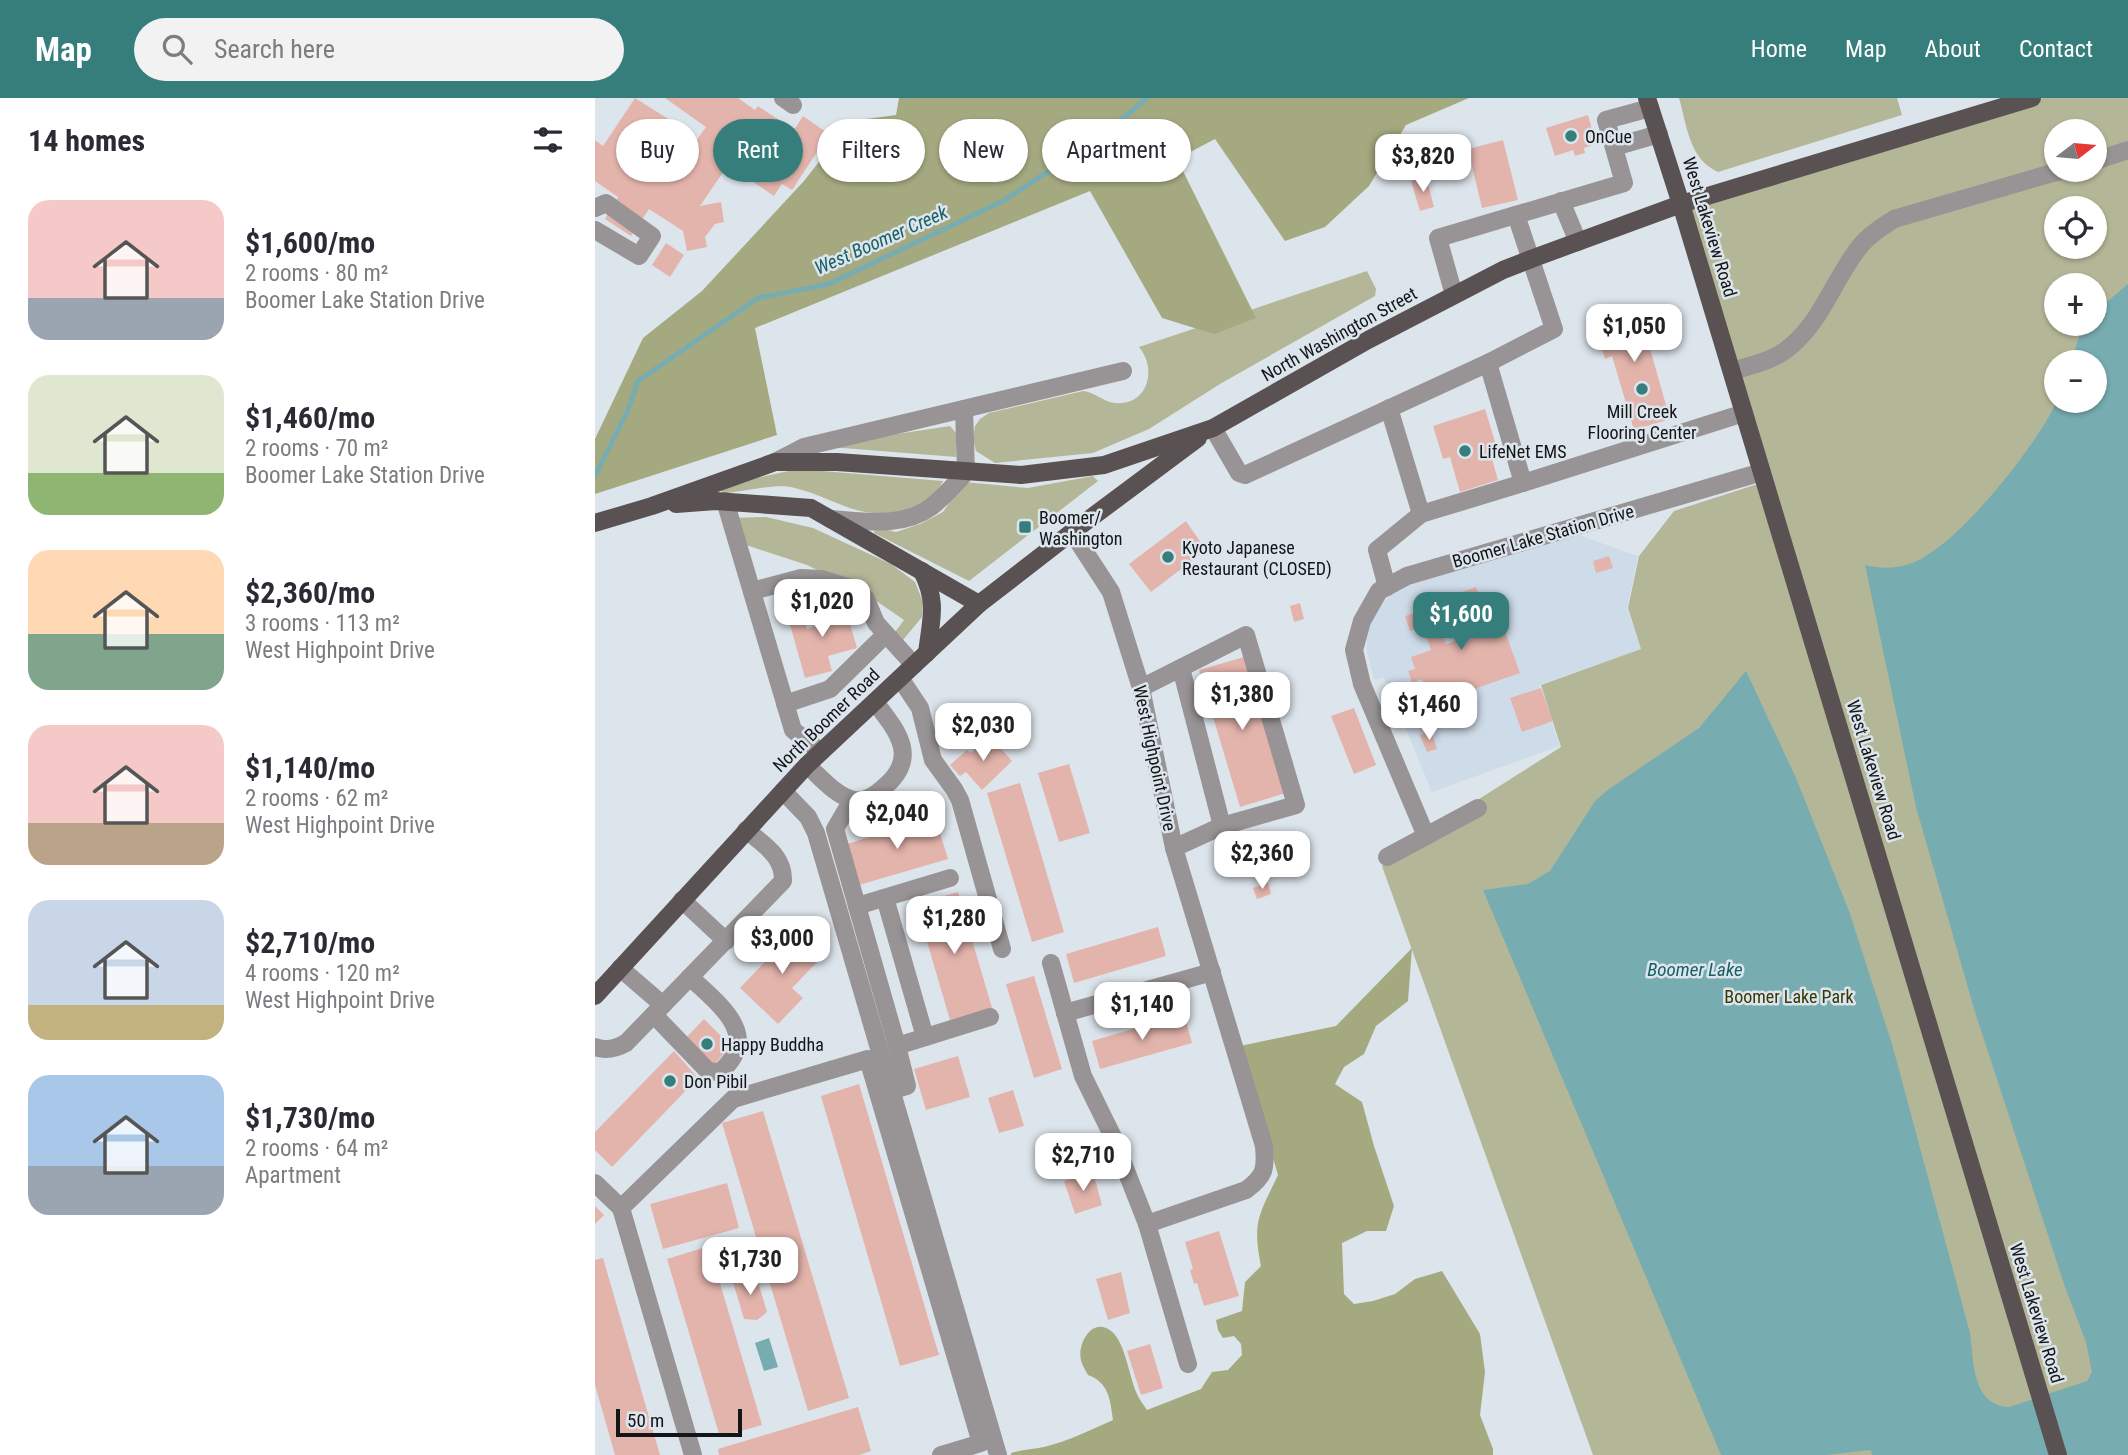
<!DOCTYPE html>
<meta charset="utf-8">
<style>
body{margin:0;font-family:"Roboto Condensed",sans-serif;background:#f2f2f3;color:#2b2b33;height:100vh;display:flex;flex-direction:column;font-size:26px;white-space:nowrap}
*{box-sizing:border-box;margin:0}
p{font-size:23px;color:#7c7c81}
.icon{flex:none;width:38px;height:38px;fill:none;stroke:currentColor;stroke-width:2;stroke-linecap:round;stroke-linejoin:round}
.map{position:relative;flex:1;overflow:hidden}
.drawer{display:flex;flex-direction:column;background:#fff;width:595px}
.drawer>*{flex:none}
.guide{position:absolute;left:21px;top:21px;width:665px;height:63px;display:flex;gap:14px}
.needle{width:46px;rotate:74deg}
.fabs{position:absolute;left:1449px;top:21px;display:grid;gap:14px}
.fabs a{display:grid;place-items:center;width:63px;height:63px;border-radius:50%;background:#fff;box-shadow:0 2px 5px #0004;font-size:35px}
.scale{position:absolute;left:21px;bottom:18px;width:126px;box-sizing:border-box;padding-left:7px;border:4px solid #131518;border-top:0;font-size:19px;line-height:24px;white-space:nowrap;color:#131518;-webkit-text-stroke:5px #dde5ec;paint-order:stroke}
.price{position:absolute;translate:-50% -60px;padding:0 16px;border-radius:14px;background:#fff;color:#222;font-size:23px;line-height:46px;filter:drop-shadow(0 2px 4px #0008)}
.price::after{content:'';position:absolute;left:50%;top:42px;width:21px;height:16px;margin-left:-10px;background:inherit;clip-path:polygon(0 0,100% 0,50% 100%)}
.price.on{background:#367e7c;color:#fff}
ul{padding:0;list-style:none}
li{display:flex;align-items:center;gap:21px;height:175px;padding:0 28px}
li span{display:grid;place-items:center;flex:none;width:196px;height:140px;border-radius:21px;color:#555}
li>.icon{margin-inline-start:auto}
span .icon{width:84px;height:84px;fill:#fffc;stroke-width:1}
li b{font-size:30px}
h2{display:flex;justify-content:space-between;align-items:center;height:84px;padding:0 28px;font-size:30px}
.tag{padding:0 24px;border-radius:32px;background:#fff;box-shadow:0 2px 5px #0004;font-size:24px;line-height:63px}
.tag.on{background:#367e7c;color:#fff}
header{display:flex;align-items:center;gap:42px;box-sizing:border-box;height:98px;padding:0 35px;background:#367e7c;color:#fff}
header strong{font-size:33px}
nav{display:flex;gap:38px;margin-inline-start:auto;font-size:24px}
.search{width:490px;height:63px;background:#f2f2f3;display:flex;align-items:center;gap:18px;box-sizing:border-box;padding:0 24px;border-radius:38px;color:#7c7c81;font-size:26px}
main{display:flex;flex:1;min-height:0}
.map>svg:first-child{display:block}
</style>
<header>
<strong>Map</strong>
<div class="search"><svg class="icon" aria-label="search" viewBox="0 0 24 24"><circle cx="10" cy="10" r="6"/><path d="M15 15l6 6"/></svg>Search here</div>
<nav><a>Home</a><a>Map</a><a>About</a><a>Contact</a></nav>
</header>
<main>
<section class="drawer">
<h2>14 homes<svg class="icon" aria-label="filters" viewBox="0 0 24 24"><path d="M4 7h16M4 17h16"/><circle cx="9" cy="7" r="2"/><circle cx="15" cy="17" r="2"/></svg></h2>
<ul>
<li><span style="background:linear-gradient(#f6c9c9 70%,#9aa5b1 0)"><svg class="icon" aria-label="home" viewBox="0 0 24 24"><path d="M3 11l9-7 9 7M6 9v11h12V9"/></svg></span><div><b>$1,600/mo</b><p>2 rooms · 80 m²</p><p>Boomer Lake Station Drive</p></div></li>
<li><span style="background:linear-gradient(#dfe7d0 70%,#8fb573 0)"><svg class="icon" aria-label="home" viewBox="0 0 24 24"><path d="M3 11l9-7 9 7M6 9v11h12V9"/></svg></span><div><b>$1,460/mo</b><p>2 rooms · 70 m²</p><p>Boomer Lake Station Drive</p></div></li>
<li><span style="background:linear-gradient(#ffd9b3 60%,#7fa58c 0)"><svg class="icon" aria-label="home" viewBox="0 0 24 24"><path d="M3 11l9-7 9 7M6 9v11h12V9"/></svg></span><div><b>$2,360/mo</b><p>3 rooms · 113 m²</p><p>West Highpoint Drive</p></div></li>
<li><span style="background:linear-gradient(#f6c9c9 70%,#b9a48a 0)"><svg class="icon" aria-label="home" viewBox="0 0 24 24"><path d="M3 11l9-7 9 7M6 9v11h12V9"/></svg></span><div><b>$1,140/mo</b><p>2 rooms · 62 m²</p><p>West Highpoint Drive</p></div></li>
<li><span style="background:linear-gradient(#c9d6e8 75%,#c2b280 0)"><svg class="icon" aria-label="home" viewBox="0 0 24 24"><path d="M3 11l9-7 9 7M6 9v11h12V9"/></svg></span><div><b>$2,710/mo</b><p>4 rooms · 120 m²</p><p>West Highpoint Drive</p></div></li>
<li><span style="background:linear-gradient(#a9c7e8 65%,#9aa5b1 0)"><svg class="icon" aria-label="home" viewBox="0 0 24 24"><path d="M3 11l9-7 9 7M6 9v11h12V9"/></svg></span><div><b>$1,730/mo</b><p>2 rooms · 64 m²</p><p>Apartment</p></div></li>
</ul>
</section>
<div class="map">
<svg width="1533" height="1357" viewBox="0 0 1533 1357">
<rect width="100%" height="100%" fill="#dde5ec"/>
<polygon fill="#cedbe8" points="978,435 1043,458 1032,510 1046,551 944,587 965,648 837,694 789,579 779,582 772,554 772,541 776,520 787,505 806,486"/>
<g fill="#b4b797" fill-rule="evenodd">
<path d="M1084,0H1302L1307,17L1123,74C1094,61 1092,28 1084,0Z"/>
<path d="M1448,0H1533V1357H998L787,768L846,725L966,649L946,587L1046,551L1033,510L1044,458L1079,413L1172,383L1089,107ZM1461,33H1500V72H1461ZM1461,110H1500V149H1461ZM1461,187H1500V226H1461ZM1461,264H1500V303H1461Z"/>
<path d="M772,173L781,191L780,198L625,286L554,331L498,355L400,365L381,353L378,341L380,328L385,321L394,315L488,293C500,294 508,304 520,305C552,308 563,272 544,249Z"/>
<polygon points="355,328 362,336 361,359 235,349 235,346"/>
<path d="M203,371L348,383C344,393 331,404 321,408C264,428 247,401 196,389C180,386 149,393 132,395L127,394L126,391L128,387Z"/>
<polygon points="498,378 503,383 374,483 279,435 280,429 301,434 325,426 348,414 369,384 433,390"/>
<polygon points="171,419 218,430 296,466 320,484 328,504 327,519 308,542 300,534 309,522 271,496 212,467 148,446 135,420"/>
</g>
<g fill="#a5a980">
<polygon points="304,0 874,0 811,27 774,88 730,129 690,143 620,41 582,61 661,220 619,236 567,220 495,93 160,230 182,337 0,396 0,341 48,240 107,193 209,83 256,23 301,17"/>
<path d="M817,850L813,903L781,928L769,956L749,969L740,986L767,1004L779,1048L799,1108L791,1133H772L747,1145L749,1196L759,1206L778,1203L800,1196L820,1181L847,1173L885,1236L890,1274L885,1317L898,1351V1357H416V1355C427,1352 438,1351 449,1349C473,1343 496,1332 518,1322C515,1301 514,1285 493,1277C491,1273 487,1267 486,1262C482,1246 497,1218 516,1233C531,1244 534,1281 543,1298C545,1303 549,1307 552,1312L606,1291L617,1274L633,1272L647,1257L646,1246L639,1238L628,1240L623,1232L621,1222L647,1213L650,1184L666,1168C657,1123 664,1117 683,1077L645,948L741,928Z"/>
</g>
<g fill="#77acb1">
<path d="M1533,186V1357H1277L1276,1352L1232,1357H1126L888,792L933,786L955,773L1000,703L1014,691L1104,630L1151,573L1201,680L1254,813L1297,946L1375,1235C1379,1264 1377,1307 1414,1309L1492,1283L1497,1274L1491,1244L1470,1189L1380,914L1321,709L1270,467C1286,471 1300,471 1317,465C1363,448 1442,347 1462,303H1500V264H1476L1487,229L1490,226H1500V214Z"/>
<polygon points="174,1240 183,1269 169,1273 160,1245"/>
</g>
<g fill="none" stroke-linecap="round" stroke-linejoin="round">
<polyline stroke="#77acb1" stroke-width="5" points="0,378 33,312 43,283 163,200 234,186 408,103 506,39 552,0"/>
</g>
<g fill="#e3b4ac">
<polygon points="40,0 75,22 52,55 79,74 111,29 70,0 143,0 160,12 163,8 199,32 208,18 234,36 197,92 187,86 179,98 145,75 164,46 152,39 105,108 126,104 129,124 120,126 110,139 112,149 92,153 88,133 54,111 36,138 10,121 23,99 0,83 0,42 8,48"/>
<polygon points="993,17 1001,46 989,50 990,55 980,58 978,52 960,58 951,30"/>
<polygon points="908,42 923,102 887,110 873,51"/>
<polygon points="831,79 839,109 825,113 816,83"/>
<polygon points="71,145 89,157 75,179 57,167"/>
<polygon points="1050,207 1062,245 1054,247 1075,321 1039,332 1017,258 1010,261 998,222"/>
<polygon points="890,311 900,344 893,347 903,382 865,394 855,359 848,361 838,328"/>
<polygon points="591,423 611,452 556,494 534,466"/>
<polygon points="1014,458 1018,470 1001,475 998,463"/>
<polygon points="881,489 896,532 908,528 925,575 836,606 827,581 817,585 813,573 820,571 816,559 836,552 828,529 815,533 810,518 820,515 818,508 836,502 851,546 879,537 864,495"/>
<polygon points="249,505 262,550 233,558 237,573 210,580 192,516 206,512 212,531 225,527 221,513"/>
<polygon points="705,505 709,521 699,524 695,508"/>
<polygon points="649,559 691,695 645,709 604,572"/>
<polygon points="946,590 958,623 927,634 915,600"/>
<polygon points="852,602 857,617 842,623 837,608"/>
<polygon points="759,610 781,667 759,676 736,618"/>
<polygon points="836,633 842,651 832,654 825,637"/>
<polygon points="394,637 417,663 387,692 371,674 365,678 355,667 372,652 376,655"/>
<polygon points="474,666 495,735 464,744 443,675"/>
<polygon points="425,685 469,834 437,844 392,695"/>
<polygon points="340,719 353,761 264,787 252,746"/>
<polygon points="673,785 676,796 662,801 658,790"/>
<polygon points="363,794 397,910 355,922 321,806"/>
<polygon points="563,829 571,858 479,885 471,856"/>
<polygon points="201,831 229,857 197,890 208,900 183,926 145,890"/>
<polygon points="439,878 467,971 439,980 411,886"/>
<polygon points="589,916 597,945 505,971 497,943"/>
<polygon points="109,921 136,948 114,972 87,944"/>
<polygon points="79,953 103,980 17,1069 0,1052 0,1034"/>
<polygon points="363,958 375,999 331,1012 319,971"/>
<polygon points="264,986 344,1257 305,1268 226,998"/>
<polygon points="418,992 429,1028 404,1035 393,1000"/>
<polygon points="168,1013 254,1300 213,1313 127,1025"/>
<polygon points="495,1075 497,1079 499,1078 507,1107 480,1116 469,1083"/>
<polygon points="132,1085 144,1130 68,1151 55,1106"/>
<polygon points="0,1108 9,1117 0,1126"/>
<polygon points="624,1133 644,1198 609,1208 602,1185 599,1186 595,1172 598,1171 590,1144"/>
<polygon points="114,1148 167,1327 125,1339 72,1161"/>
<polygon points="8,1160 65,1357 20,1357 0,1287 0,1162"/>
<polygon points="160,1174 172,1214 162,1222 149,1221 137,1181"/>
<polygon points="526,1174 535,1215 513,1222 501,1181"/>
<polygon points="555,1246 568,1290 546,1297 532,1253"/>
<polygon points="263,1309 276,1353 264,1357 124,1357 123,1351"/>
</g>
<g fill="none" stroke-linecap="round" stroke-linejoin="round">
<g stroke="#989394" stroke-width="18">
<polyline points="188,0 198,7"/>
<polyline points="1019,49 1064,36"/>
<polyline points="1500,63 1533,52"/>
<polyline points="966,103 983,144"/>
<polyline points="0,110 11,105 57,138 44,158 0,132"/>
<polyline points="859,197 843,140 1029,85 1011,22 1055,10"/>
<polyline points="893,265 959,231 921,117"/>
<path d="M1137,273C1155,268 1176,263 1191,252C1228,224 1238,181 1266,147C1275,136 1287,129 1299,121L1468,72"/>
<polyline points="794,310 826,416 928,385"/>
<polyline points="618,330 644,375 650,377 893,265 928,385 1149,315"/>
<polyline points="180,364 209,349 528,273"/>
<polyline points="130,403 198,632 226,654"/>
<path d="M235,421C269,423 307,430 336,409C349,399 360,386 371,374L369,311"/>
<path d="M477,434L516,494L546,590L579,750L669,1048C671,1071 670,1078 651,1092L552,1126L593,1266"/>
<polyline points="792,489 782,452 826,416"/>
<polyline points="157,493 206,480 227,481 259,491 271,501 281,525 319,567"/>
<polyline points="586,570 627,728"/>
<polyline points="305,580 325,610 338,662 359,691 365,702 407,851"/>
<polyline points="546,590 651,537 701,707 627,728 579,750"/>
<polyline points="190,606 235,591 291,536"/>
<path d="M212,667C225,679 242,699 259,702C271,704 280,697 288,690C325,660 303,634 280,604"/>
<polyline points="188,693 213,719 221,735 403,1357"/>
<polyline points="257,702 240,731 302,948 395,919"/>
<polyline points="831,738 767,586 759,552 767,523 784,493 812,478 1167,374"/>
<polyline points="792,759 883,710"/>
<polyline points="290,800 330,939"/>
<polyline points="87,802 131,843"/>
<polyline points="262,808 355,780"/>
<polyline points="456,865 488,978 517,1037 552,1126"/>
<polyline points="25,870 68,907"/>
<polyline points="470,915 617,874"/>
<path d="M59,917L113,973L125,974C168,937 123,906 95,879"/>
<path d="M0,949C11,953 20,951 31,945L188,783C189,758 168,746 151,732"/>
<polyline points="286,996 312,988 302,948"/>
<polyline points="0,1085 26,1110"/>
<polyline points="98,1357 26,1110 138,1001 273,961 386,1345 346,1357"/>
</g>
<g stroke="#5a5252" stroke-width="18">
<polyline points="1052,0 1086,106 1463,1357"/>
<polyline points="81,406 121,403 216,410 384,506"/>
<polyline points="0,425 57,408 180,364 242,364 426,377 509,367 618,330 773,242 908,172 936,161 1086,106 1437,0"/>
<path d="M327,473C343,505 336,521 332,555"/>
<polyline points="0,898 212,667 384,506 477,434 603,340"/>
</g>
</g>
<g fill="#367e7c" stroke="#dde5ec" stroke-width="2.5">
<circle cx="976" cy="38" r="7"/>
<circle cx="1047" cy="291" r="7"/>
<circle cx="870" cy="353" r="7"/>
<rect x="423" y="422" width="14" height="14" rx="3.5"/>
<circle cx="573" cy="459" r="7"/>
<circle cx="112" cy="946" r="7"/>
<circle cx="75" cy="983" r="7"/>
</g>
<g text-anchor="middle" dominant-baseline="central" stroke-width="5" stroke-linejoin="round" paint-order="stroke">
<g font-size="18" fill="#131518" stroke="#dde5ec" text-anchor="start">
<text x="990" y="38">OnCue</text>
<text x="1047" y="313" text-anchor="middle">Mill Creek<tspan x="1047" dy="21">Flooring Center</tspan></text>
<text x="884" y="353">LifeNet EMS</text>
<text x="444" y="419">Boomer/<tspan x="444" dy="21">Washington</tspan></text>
<text x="587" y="449">Kyoto Japanese<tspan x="587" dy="21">Restaurant (CLOSED)</tspan></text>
<text x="126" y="946">Happy Buddha</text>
<text x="89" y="983">Don Pibil</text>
</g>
<g font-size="18" fill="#131518" stroke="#dde5ec">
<text transform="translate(1115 129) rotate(73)">West Lakeview Road</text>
<text transform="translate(744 236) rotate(-29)">North Washington Street</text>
<text transform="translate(948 438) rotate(-16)">Boomer Lake Station Drive</text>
<text transform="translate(231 622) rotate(-44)">North Boomer Road</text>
<text transform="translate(560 660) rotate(78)">West Highpoint Drive</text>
<text transform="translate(1279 672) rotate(73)">West Lakeview Road</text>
<text transform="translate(1442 1215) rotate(73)">West Lakeview Road</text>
</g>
<g font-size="18" fill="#363804" stroke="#dde5ec">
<text x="1194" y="898">Boomer Lake Park</text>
</g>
<g font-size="19" font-style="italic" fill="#166066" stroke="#dde5ec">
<text transform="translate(286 142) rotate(-24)">West Boomer Creek</text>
<text x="1100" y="871">Boomer Lake</text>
</g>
</g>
</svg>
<div class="fabs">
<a><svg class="needle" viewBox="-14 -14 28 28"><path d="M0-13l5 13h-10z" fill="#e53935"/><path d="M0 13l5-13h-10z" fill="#7c7c81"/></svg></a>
<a><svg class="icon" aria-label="locate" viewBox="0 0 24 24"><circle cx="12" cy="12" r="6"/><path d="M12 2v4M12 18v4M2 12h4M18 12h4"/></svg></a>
<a>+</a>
<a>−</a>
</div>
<div class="scale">50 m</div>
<b class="price" style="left:828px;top:96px">$3,820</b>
<b class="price" style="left:1039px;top:266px">$1,050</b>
<b class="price" style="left:227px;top:541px">$1,020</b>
<b class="price on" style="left:866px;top:554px">$1,600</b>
<b class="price" style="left:647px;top:634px">$1,380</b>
<b class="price" style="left:834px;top:644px">$1,460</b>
<b class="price" style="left:388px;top:665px">$2,030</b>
<b class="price" style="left:302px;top:753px">$2,040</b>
<b class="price" style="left:667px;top:793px">$2,360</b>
<b class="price" style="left:359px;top:858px">$1,280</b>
<b class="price" style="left:187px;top:878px">$3,000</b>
<b class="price" style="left:547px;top:944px">$1,140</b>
<b class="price" style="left:488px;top:1095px">$2,710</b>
<b class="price" style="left:155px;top:1199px">$1,730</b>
<div class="guide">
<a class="tag">Buy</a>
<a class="tag on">Rent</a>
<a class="tag">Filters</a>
<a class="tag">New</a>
<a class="tag">Apartment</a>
</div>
</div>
</main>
